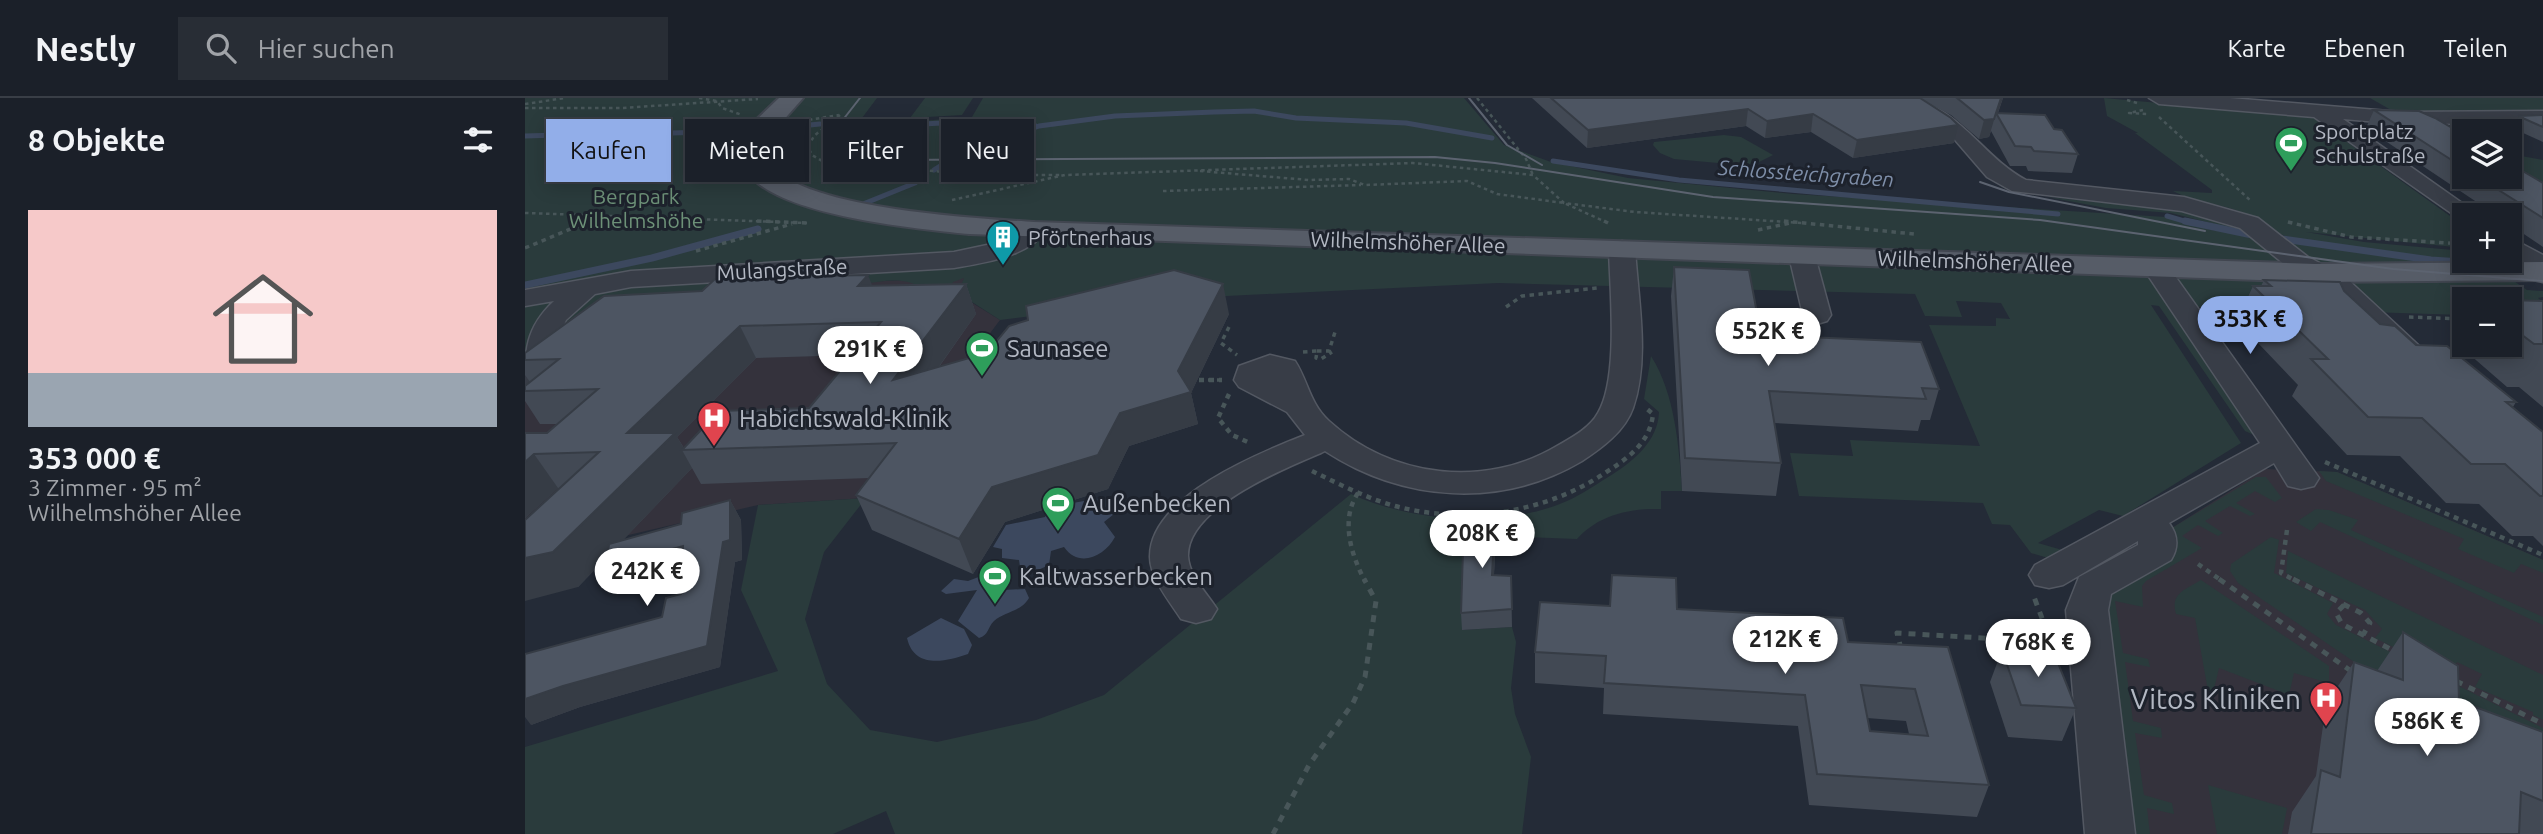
<!DOCTYPE html>
<html lang="de">
<meta charset="utf-8">
<style>
body{margin:0;font-family:Ubuntu,sans-serif;background:#282d35;color:#f1f3f6;height:100vh;display:flex;flex-direction:column;font-size:26px;white-space:nowrap}
*{box-sizing:border-box;margin:0}
p{font-size:23px;color:#a0a3a8}
.icon{flex:none;width:38px;height:38px;fill:none;stroke:currentColor;stroke-width:2;stroke-linecap:round;stroke-linejoin:round}
.map{position:relative;flex:1;overflow:hidden}
.panel{display:flex;flex-direction:column;background:#1b2029;width:525px}
.panel>*{flex:none}
.guide{position:absolute;left:21px;top:21px;width:665px;height:63px;display:flex;gap:14px}
.tools{position:absolute;left:1927px;top:21px;display:grid;gap:14px}
.tools a{display:grid;place-items:center;width:70px;height:70px;border-radius:0px;background:#1b2029;box-shadow:0 4px 18px #0003,0 0 0 2px #393e46;font-size:35px}
.price{position:absolute;translate:-50% -60px;padding:0 16px;border-radius:24px;background:#fff;color:#222;font-size:23px;line-height:46px;filter:drop-shadow(0 2px 4px #0008)}
.price::after{content:'';position:absolute;left:50%;top:42px;width:21px;height:16px;margin-left:-10px;background:inherit;clip-path:polygon(0 0,100% 0,50% 100%)}
.price.on{background:#92aee9;color:#111}
ul{padding:0;list-style:none}
li{display:grid;align-content:center;gap:14px;height:371px;padding:0 28px}
li span{display:grid;place-items:center;height:217px;border-radius:0px;color:#555}
li>.icon{margin-inline-start:auto}
span .icon{width:126px;height:126px;fill:#fffc;stroke-width:1}
li b{font-size:30px}
h2{display:flex;justify-content:space-between;align-items:center;height:84px;padding:0 28px;font-size:30px}
.tag{padding:0 24px;border-radius:0px;background:#1b2029;box-shadow:0 4px 18px #0003,0 0 0 2px #393e46;font-size:24px;line-height:63px}
.tag.on{background:#92aee9;color:#111}
header{display:flex;align-items:center;gap:42px;box-sizing:border-box;height:98px;padding:0 35px;background:#1b2029;border-bottom:2px solid #393e46}
header strong{font-size:33px}
nav{display:flex;gap:38px;margin-inline-start:auto;font-size:24px}
.search{width:490px;height:63px;background:#282d35;display:flex;align-items:center;gap:18px;box-sizing:border-box;padding:0 24px;border-radius:0px;color:#a0a3a8;font-size:26px}
main{display:flex;flex:1;min-height:0}
.map>svg:first-child{display:block}
</style>
<header>
<strong>Nestly</strong>
<div class="search"><svg class="icon" aria-label="search" viewBox="0 0 24 24"><circle cx="10" cy="10" r="6"/><path d="M15 15l6 6"/></svg>Hier suchen</div>
<nav><a>Karte</a><a>Ebenen</a><a>Teilen</a></nav>
</header>
<main>
<section class="panel">
<h2>8 Objekte<svg class="icon" aria-label="filters" viewBox="0 0 24 24"><path d="M4 7h16M4 17h16"/><circle cx="9" cy="7" r="2"/><circle cx="15" cy="17" r="2"/></svg></h2>
<ul>
<li><span style="background:linear-gradient(#f6c9c9 75%,#9aa5b1 0)"><svg class="icon" aria-label="home" viewBox="0 0 24 24"><path d="M3 11l9-7 9 7M6 9v11h12V9"/></svg></span><div><b>353 000 €</b><p>3 Zimmer · 95 m²</p><p>Wilhelmshöher Allee</p></div></li>
</ul>
</section>
<div class="map">
<svg width="2018" height="736" viewBox="0 0 2018 736">
<rect width="100%" height="100%" fill="#242b37"/>
<g fill="#34323c">
<polygon points="440,179 433,196 475,222 341,400 233,407 0,461 0,301 236,189"/>
<polygon points="1740,371 1812,374 2018,462 2018,736 1596,736 1576,492 1639,435"/>
</g>
<g fill="#2a3b3c">
<path d="M0,0H352L331,28L447,19L458,0H939L979,47L1026,64L1103,80L1268,96L1641,119L1686,132L1910,164L1965,167L2002,192L2018,193V199L2013,200L2018,204L1985,213L1984,201H1939V217L1644,208L1731,334L1729,337L1720,333L1634,208L1626,207L1716,345L1598,418L1574,412L1513,445L1544,454L1530,462L1506,455L1485,427L1467,426L1458,405L1274,398L1265,355L1328,358L1325,342L1455,348L1404,227L1471,228V220L1485,221L1476,205L1431,203L1437,219L1400,218L1390,196L973,185L640,201L475,222L433,195L439,180L428,184L426,188L399,192C381,178 361,183 338,186L0,301Z"/>
<polygon points="400,0 448,0 437,17 385,20"/>
<path d="M1579,0L1787,19L1939,128V150L1781,134L1839,144L1939,153V162H1918L1772,142C1752,137 1741,126 1723,117C1698,105 1672,106 1648,93L1687,95V92L1610,35H1613L1582,18Z"/>
<polygon points="1845,0 2018,0 2018,15 1873,16"/>
<polygon points="1199,37 1216,39 1248,57 1226,68 1149,61 1135,55 1128,47 1129,44"/>
<polygon points="1985,56 2018,62 2018,86 1984,79"/>
<polygon points="1522,99 1660,113 1706,127 1709,131 1646,115 1581,110"/>
<path d="M1126,258C1150,296 1154,348 1157,393H1136V411C1105,410 1073,417 1052,441L940,437L937,532L987,529L991,544L986,590L990,616L1006,659L997,736H370L361,713L308,736H0V649L253,573L216,492L233,407L341,400L299,454L280,521L302,586L345,632L412,644L511,622L579,597L826,396C887,424 979,431 1042,403C1058,396 1073,385 1088,376C1110,362 1133,342 1134,314L1119,301Z"/>
<polygon points="1794,373 1812,374 2018,462 2018,475 1996,466 1989,475 1933,451 1939,441 1801,383"/>
<polygon points="1731,379 1741,379 1757,400 1750,404 1730,393 1711,405 1730,416 1725,418 1705,408 1680,423 1698,435 1693,438 1673,427 1657,438 1677,450 1621,483 1617,488 1618,509 1590,503 1598,555 1623,561 1625,569 1600,564 1608,623 1636,630 1637,640 1610,635 1619,697 1647,705 1649,716 1622,710 1625,736 1596,736 1576,492 1639,435"/>
<polygon points="1791,411 1804,412 1833,422 1826,432 2018,519 2018,527 1795,424 1786,433 1771,424"/>
<polygon points="1746,439 1754,442 1749,475 1808,505 1802,516 1811,527 2018,630 2018,663 1922,627 1713,485 1705,473 1706,466"/>
<polygon points="1763,453 2018,577 2018,622 2008,617 2008,614 1950,589 1957,576 1932,564 1925,577 1850,540 1857,531 1840,512 1761,475"/>
<path d="M1676,482L1804,568V585L1769,575L1764,597L1694,570L1688,595L1683,593L1670,520L1651,516C1645,495 1660,492 1676,482Z"/>
<polygon points="1683,687 1762,710 1757,736 1692,736"/>
</g>
<g fill="#3c485e">
<path d="M576,400L594,403V412L579,424L590,439C580,458 554,471 539,449L526,453L524,467L513,472L495,469L494,462L477,460V451L468,449L481,427L520,419L525,409Z"/>
<path d="M472,472L478,475L479,480L474,485L478,492L500,491L504,500C496,514 480,513 469,523C462,530 464,537 454,540L433,523L452,492L421,496L416,493L429,481L443,483Z"/>
<path d="M416,520L439,531L447,547L443,556C420,564 389,571 382,540Z"/>
</g>
<g fill="none" stroke-linecap="round" stroke-linejoin="round">
<g stroke="#3c485e" stroke-width="5">
<polyline points="264,29 295,26"/>
<polyline points="338,29 457,23 511,28"/>
<path d="M0,38C67,35 133,37 200,33"/>
<polyline points="427,60 514,28 590,18 689,14 729,13 771,20 881,25 967,40"/>
<polyline points="1028,63 1154,82 1533,116"/>
<polyline points="409,72 422,64"/>
<polyline points="338,106 390,85 400,77"/>
<polyline points="1642,118 1666,125"/>
</g>
<g stroke="#3c485e" stroke-width="7">
<polyline points="1660,123 1732,138"/>
<polyline points="1750,140 1906,162 1951,165"/>
<polyline points="0,187 127,160 233,131"/>
</g>
<defs>
<g id="minor">
<path d="M1368,0C1432,0 1451,55 1501,82L1659,99L1733,120L1783,159L1818,177L1903,256L1899,262L1888,265L1871,261L1868,254L1798,189L1765,171L1715,130L1657,113L1487,93L1462,79L1424,35Z"/>
<polygon points="1624,0 1705,0 1876,14 2018,13 2018,25 1876,26 1818,21 1954,117 1939,117 1939,124 1789,19 1634,6"/>
<path d="M509,124L518,127L522,132C503,159 458,165 429,170L106,189L70,196L41,222L11,288L0,290C0,253 0,230 29,203L0,208V192L106,173L429,154L462,147Z"/>
<polygon points="1984,139 2018,157 2018,184 2008,182 1999,168 1984,159"/>
<path d="M1097,143L1106,146L1110,151C1113,201 1125,261 1108,310C1100,333 1077,350 1057,363C976,411 878,404 800,353L796,355C758,371 662,410 663,458C664,478 682,495 692,511L686,521L671,525L656,521C645,504 625,480 625,459C624,399 734,355 780,337L762,314L714,289L709,282L714,268L745,257L770,263C783,283 785,306 804,323C866,380 960,391 1032,348C1046,340 1065,330 1073,315C1094,280 1085,192 1084,151L1088,146Z"/>
<polygon points="1277,150 1286,152 1290,158 1306,217 1302,223 1292,226 1282,223 1278,217 1264,158 1268,152"/>
<path d="M1631,162L1640,164L1794,380L1789,388L1776,391L1763,388L1749,365L1644,425C1653,437 1654,449 1646,462L1586,496L1583,512L1610,736H1560L1541,512L1554,479L1613,447V443L1538,487L1524,490L1510,487L1504,477L1510,467L1735,345L1618,170L1622,164Z"/>
</g>
<path id="major" d="M254,0H278L241,42C219,111 467,121 509,124L1790,166L2018,164V182L1790,184L445,136C394,131 254,118 223,75C218,68 217,57 215,49L230,23Z"/>
</defs>
<use href="#minor" stroke="#535862" stroke-width="3"/>
<use href="#major" stroke="#414650" stroke-width="4"/>
<g stroke="#485659" stroke-width="2.5" stroke-dasharray="3.5 3.5" stroke-linecap="butt">
<polyline points="174,0 192,3 197,10 217,17"/>
<polyline points="952,0 1001,61 1008,77"/>
<polyline points="1602,2 1612,5"/>
<polyline points="0,6 40,0"/>
<polyline points="0,10 97,10 233,1"/>
<polyline points="1618,12 1604,15 1623,16"/>
<polyline points="315,17 289,38 283,49 287,57 299,64 456,77 535,77"/>
<polyline points="1634,19 1726,103"/>
<polyline points="277,23 314,17"/>
<polyline points="307,26 375,21"/>
<polyline points="258,44 276,51 283,49"/>
<polyline points="675,73 784,82 824,81 840,87 942,83 972,96 1039,105 1083,125"/>
<polyline points="638,93 836,87"/>
<polyline points="427,102 540,77 888,65 1008,77 1039,105 1110,114 1277,125"/>
<polyline points="0,115 282,125"/>
<polyline points="1763,124 1766,125"/>
</g>
<g stroke="#485659" stroke-width="3.5" stroke-dasharray="4.5 4.5" stroke-linecap="butt">
<polyline points="232,123 282,125"/>
<polyline points="1079,123 1087,127"/>
<polyline points="1259,123 1389,136"/>
<polyline points="1763,124 1826,139 1939,146"/>
<polyline points="1233,132 1265,125"/>
<polyline points="0,150 62,124"/>
<polyline points="171,153 267,126"/>
<polyline points="981,209 997,198 1072,190"/>
<polyline points="1692,212 1721,213"/>
<polyline points="1884,219 1939,221"/>
<polyline points="704,229 696,245 712,257"/>
<polyline points="792,253 804,253 810,234"/>
<polyline points="778,254 792,253 791,260 796,261 807,254"/>
<polyline points="674,282 697,282"/>
</g>
<g stroke="#485659" stroke-width="4.5" stroke-dasharray="5 5" stroke-linecap="butt">
<polyline points="674,282 697,282"/>
<polyline points="704,296 693,320 707,337 725,345"/>
<polyline points="1800,364 2018,457"/>
<path d="M787,373C814,386 841,400 870,408C941,427 1020,415 1080,375C1103,360 1125,345 1128,316L1122,311"/>
<path d="M833,395C815,421 826,457 840,483"/>
<polyline points="1762,432 1756,475 1771,483"/>
<polyline points="1673,466 1697,483"/>
</g>
<g stroke="#485659" stroke-width="5" stroke-dasharray="7 7" stroke-linecap="butt">
<polyline points="1694,481 1826,573"/>
<polyline points="1768,481 1836,515 1845,525 1838,537"/>
<polyline points="1819,507 1811,515 1817,526 1869,553"/>
<polyline points="1376,551 1372,535 1526,544 1509,499"/>
<polyline points="1931,583 2018,626"/>
<polyline points="748,736 784,667 828,605 840,579 851,503 839,481"/>
</g>
<use href="#minor" fill="#383d47" fill-rule="evenodd"/>
<use href="#major" fill="#565c67" fill-rule="evenodd"/>
<g stroke="#5c6370" stroke-width="2">
<polyline points="335,0 310,32 309,38 322,52 367,62 910,59 970,65 1188,99 1515,122 1868,171 2018,183"/>
<polyline points="944,0 982,47 1017,67"/>
<polyline points="1455,84 1484,94 1680,133"/>
</g>
</g>
<g fill="#424954" fill-rule="evenodd">
<polygon points="1007,0 1478,0 1473,15 1529,31 1553,56 1547,75 1503,73 1501,68 1485,68 1466,33 1464,39 1454,41 1426,17 1405,6 1429,45 1328,60 1286,34 1240,40 1221,28 1062,50"/>
<polygon points="1849,12 1939,37 1939,79 1984,79 2018,85 2018,149 1984,126 1984,117 1971,117 1841,30"/>
<polygon points="2018,17 2018,44 1987,30 1993,18"/>
<polygon points="1149,169 1236,237 1414,291 1405,322 1396,322 1393,333 1249,325 1256,365 1251,398 1157,393 1146,198"/>
<path d="M293,178L347,188L441,186L451,216L414,269L704,216L666,295L673,326L604,348L583,391L480,424L448,476L347,432L331,397L344,380L176,386L167,370L98,442L156,426L205,402L216,422L217,462L210,464L195,569L55,609L6,627L137,519L156,496L157,472L95,489L81,469L82,459L53,489L35,390H33L0,420V335H22L32,326H15L0,303V288L5,284L0,277V255L177,193ZM329,257L284,310L159,350L152,339L231,260Z"/>
<polygon points="1739,182 1819,193 1855,226 1991,304 1988,309 2018,334 2018,448 2008,438 1987,438 1954,406 1921,405 1875,358 1822,357 1767,298 1773,287 1712,223 1728,188 1736,188"/>
<polygon points="1984,202 2018,203 2018,309 1994,289 1982,289 1929,243 1939,226 1939,247 1984,247"/>
<polygon points="970,420 971,437 969,477 986,478 987,529 937,532 936,515"/>
<path d="M1087,477L1152,511L1323,544L1423,549L1464,687L1452,719L1284,707L1273,628L1078,616L1079,590L1010,585V554L1085,508ZM1342,620L1381,623L1384,636L1345,633Z"/>
<polygon points="1878,534 1934,603 2018,634 2018,736 1763,736 1767,714 1791,678 1801,606 1829,564 1852,573"/>
<polygon points="1477,552 1551,610 1537,643 1483,639 1465,584"/>
</g>
<g fill="#363c45">
<polygon points="1476,0 1478,0 1472,17 1471,15"/>
<polygon points="1223,11 1221,28 1062,50 1063,32"/>
<polygon points="1471,15 1464,39 1454,41 1459,22"/>
<polygon points="1288,16 1286,34 1240,40 1242,23"/>
<polygon points="1433,27 1429,45 1328,60 1332,42"/>
<polygon points="343,177 355,207 333,188"/>
<polygon points="441,186 451,216 381,315 368,282"/>
<polygon points="698,186 704,216 666,295 673,326 604,348 583,391 480,424 448,476 434,441 467,389 595,315 653,273"/>
<polygon points="215,228 231,260 152,339 160,352 157,352 167,370 53,489 0,503 0,460 102,335"/>
<polygon points="9,356 33,390 0,420 0,364"/>
<polygon points="205,402 216,422 217,462 210,464 195,569 55,609 6,627 0,619 0,600 38,588 182,548"/>
<polygon points="970,420 971,437 968,495 967,477"/>
<polygon points="158,448 170,468 95,489 81,469"/>
</g>
<g fill="#4d5562" stroke="#363c45" stroke-width="2" fill-rule="evenodd">
<polygon points="1026,0 1395,0 1426,20 1433,27 1332,42 1288,16 1242,23 1223,11 1063,32"/>
<polygon points="1432,0 1476,0 1471,15 1520,17 1529,31 1537,32 1553,56 1509,53 1506,49 1490,48 1471,15 1469,21 1459,22"/>
<polygon points="1849,12 1894,13 1910,20 1939,37 1939,70"/>
<polygon points="2018,17 2018,29 1993,18"/>
<polygon points="1984,65 2018,85 2018,120 1953,79 1984,79"/>
<polygon points="261,167 281,169 293,178 343,177 333,188 441,186 368,282 462,255 484,228 503,222 501,208 649,172 698,186 653,273 666,294 595,315 573,357 467,389 434,441 331,397 371,345 157,352 194,313 284,310 356,224 215,228 102,335 150,335 28,454 0,460 0,422 74,354 9,356 0,364 0,335 22,335 73,291 0,293 0,288 34,261 0,262 0,255 79,198 177,193 190,181 246,180"/>
<polygon points="1149,169 1224,172 1236,237 1396,244 1414,291 1397,290 1401,301 1244,293 1256,365 1160,360"/>
<polygon points="1739,182 1815,184 1819,193 1855,226 1870,228 1891,247 1922,248 1991,304 1981,304 2018,334 2018,398 2015,398 1980,366 1946,366 1897,320 1843,319 1786,261 1803,261 1728,188 1746,188"/>
<polygon points="1984,202 2018,203 2018,246 2009,246 1984,227"/>
<polygon points="205,402 205,442 198,444 182,548 38,588 0,601 0,556 137,519 141,500 156,496 158,448 81,469 84,446 156,426 157,415"/>
<polygon points="939,420 970,420 967,477 986,478 987,511 936,515"/>
<path d="M1087,477L1151,480L1152,511L1318,520L1323,544L1423,549L1464,687L1292,676L1280,597L1079,585L1081,558L1010,554L1015,504L1085,508ZM1336,587L1390,591L1403,638L1345,633Z"/>
<polygon points="1878,534 1933,568 1934,603 2018,634 2018,703 1996,694 1994,736 1786,736 1796,672 1815,679 1829,564 1878,582"/>
<polygon points="1477,552 1529,555 1551,610 1496,607"/>
</g>
<defs>
<symbol id="stadium-pin" viewBox="-11 -11 22 30"><path d="M0 17L-7.5 6A9.5 9.5 0 1 1 7.5 6Z" fill="#2e9e5b" stroke="#1d222c"/><path d="M0-5a6.5 5 0 1 0 0 10a6.5 5 0 1 0 0-10ZM-3.5-1.8h7v3.6h-7Z" fill="#fff"/></symbol>
<symbol id="building-pin" viewBox="-11 -11 22 30"><path d="M0 17L-7.5 6A9.5 9.5 0 1 1 7.5 6Z" fill="#0f9aa8" stroke="#1d222c"/><path d="M-4-6H4V6H1V3H-1V6H-4ZM-2.5-4.3h1.7v1.8h-1.7ZM.8-4.3h1.7v1.8H.8ZM-2.5-1h1.7V.8h-1.7ZM.8-1h1.7V.8H.8Z" fill="#fff"/></symbol>
<symbol id="hospital-pin" viewBox="-11 -11 22 30"><path d="M0 17L-7.5 6A9.5 9.5 0 1 1 7.5 6Z" fill="#e0444e" stroke="#1d222c"/><path d="M-5-5h3v3.5h4V-5h3V5h-3V1.5h-4V5h-3Z" fill="#fff"/></symbol>
</defs>
<g fill-rule="evenodd">
<use href="#stadium-pin" x="1747" y="26" width="38" height="52"/>
<use href="#building-pin" x="459" y="120" width="38" height="52"/>
<use href="#stadium-pin" x="438" y="231" width="38" height="52"/>
<use href="#hospital-pin" x="170" y="301" width="38" height="52"/>
<use href="#stadium-pin" x="514" y="386" width="38" height="52"/>
<use href="#stadium-pin" x="451" y="459" width="38" height="52"/>
<use href="#hospital-pin" x="1782" y="581" width="38" height="52"/>
</g>
<g text-anchor="middle" dominant-baseline="central" stroke-width="6" stroke-linejoin="round" paint-order="stroke">
<g font-size="21" fill="#b3b8c3" stroke="#1d222c" text-anchor="start">
<text x="1790" y="33">Sportplatz<tspan x="1790" dy="24">Schulstraße</tspan></text>
<text x="503" y="139">Pförtnerhaus</text>
</g>
<g font-size="21" font-style="italic" fill="#7e8ea8" stroke="#1d222c">
<text transform="translate(1281 75) rotate(4)">Schlossteichgraben</text>
</g>
<g font-size="21" fill="#6d9178" stroke="#1d222c">
<text x="111" y="98">Bergpark<tspan x="111" dy="24">Wilhelmshöhe</tspan></text>
</g>
<g font-size="21" fill="#b3b8c3" stroke="#1d222c">
<text transform="translate(883 144) rotate(2)">Wilhelmshöher Allee</text>
<text transform="translate(1450 163) rotate(2)">Wilhelmshöher Allee</text>
<text transform="translate(257 171) rotate(-3)">Mulangstraße</text>
</g>
<g font-size="24" fill="#b3b8c3" stroke="#1d222c" text-anchor="start">
<text x="482" y="250">Saunasee</text>
<text x="214" y="320">Habichtswald-Klinik</text>
<text x="558" y="405">Außenbecken</text>
<text x="494" y="478">Kaltwasserbecken</text>
</g>
<g font-size="28" fill="#b3b8c3" stroke="#1d222c" text-anchor="end">
<text x="1776" y="600">Vitos Kliniken</text>
</g>
</g>
</svg>
<div class="tools">
<a><svg class="icon" aria-label="layers" viewBox="0 0 24 24"><path d="M12 4l9 5-9 5-9-5zM3 14l9 5 9-5"/></svg></a>
<a>+</a>
<a>−</a>
</div>
<b class="price on" style="left:1725px;top:258px">353K €</b>
<b class="price" style="left:1243px;top:270px">552K €</b>
<b class="price" style="left:345px;top:288px">291K €</b>
<b class="price" style="left:957px;top:472px">208K €</b>
<b class="price" style="left:122px;top:510px">242K €</b>
<b class="price" style="left:1260px;top:578px">212K €</b>
<b class="price" style="left:1513px;top:581px">768K €</b>
<b class="price" style="left:1902px;top:660px">586K €</b>
<div class="guide">
<a class="tag on">Kaufen</a>
<a class="tag">Mieten</a>
<a class="tag">Filter</a>
<a class="tag">Neu</a>
</div>
</div>
</main>
